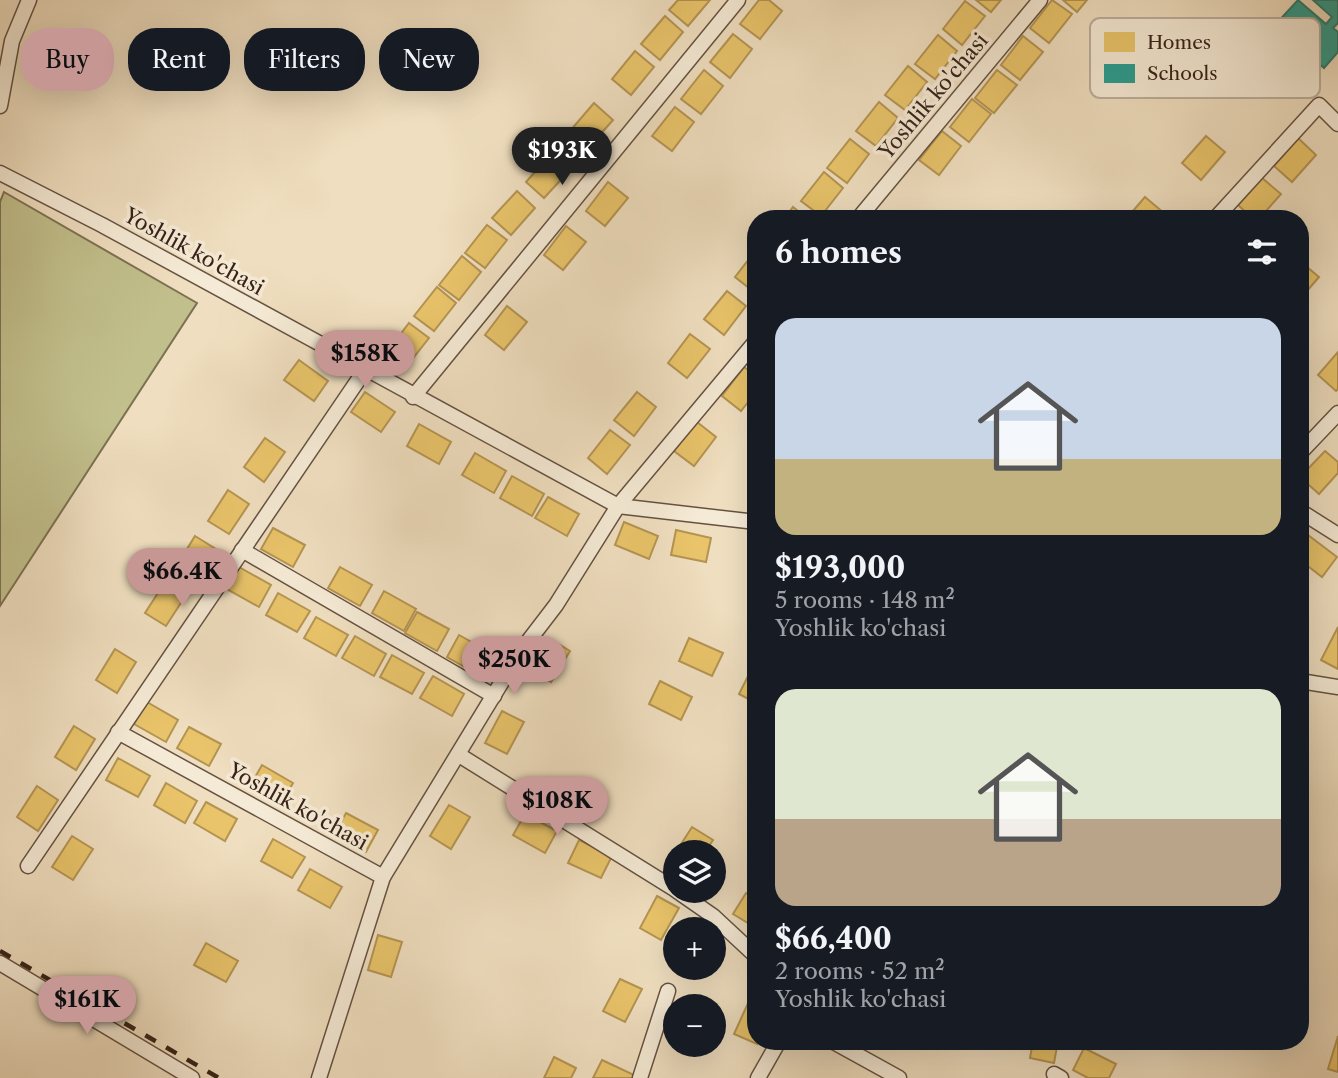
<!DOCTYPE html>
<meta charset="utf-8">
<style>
body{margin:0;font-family:"Libre Caslon Text",serif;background:#242831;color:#f1f3f6;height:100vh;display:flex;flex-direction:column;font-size:26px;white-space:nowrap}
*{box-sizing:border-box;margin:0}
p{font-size:23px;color:#9ea1a6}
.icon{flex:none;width:38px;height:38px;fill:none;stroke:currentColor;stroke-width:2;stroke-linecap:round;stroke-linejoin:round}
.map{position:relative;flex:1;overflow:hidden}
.sheet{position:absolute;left:747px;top:210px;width:562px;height:840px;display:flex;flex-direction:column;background:#171b24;border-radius:28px;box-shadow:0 7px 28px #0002}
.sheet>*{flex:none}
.banner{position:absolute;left:21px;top:28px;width:621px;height:63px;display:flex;gap:14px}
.buttons{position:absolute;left:663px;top:840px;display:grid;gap:14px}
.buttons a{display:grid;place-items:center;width:63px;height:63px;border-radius:50%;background:#171b24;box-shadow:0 7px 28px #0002;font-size:35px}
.price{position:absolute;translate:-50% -60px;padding:0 16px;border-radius:24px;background:#c59692;color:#111;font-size:23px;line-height:46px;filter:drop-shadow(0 2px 4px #0008)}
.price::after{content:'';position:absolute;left:50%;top:42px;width:21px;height:16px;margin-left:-10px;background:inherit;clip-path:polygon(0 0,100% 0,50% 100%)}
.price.on{background:#222;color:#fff}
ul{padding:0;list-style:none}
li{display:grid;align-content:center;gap:14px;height:371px;padding:0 28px}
li span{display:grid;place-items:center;height:217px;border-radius:21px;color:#555}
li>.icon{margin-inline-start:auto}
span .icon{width:126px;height:126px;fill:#fffc;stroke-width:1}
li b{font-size:30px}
h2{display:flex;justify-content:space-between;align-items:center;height:84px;padding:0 28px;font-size:30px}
.tag{padding:0 24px;border-radius:28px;background:#171b24;box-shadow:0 7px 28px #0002;font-size:24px;line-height:63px}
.tag.on{background:#c59692;color:#111}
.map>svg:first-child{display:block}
</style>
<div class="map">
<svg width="1338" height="1078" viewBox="0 0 1338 1078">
<rect width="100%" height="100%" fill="#efdebf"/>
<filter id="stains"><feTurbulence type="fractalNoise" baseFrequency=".00286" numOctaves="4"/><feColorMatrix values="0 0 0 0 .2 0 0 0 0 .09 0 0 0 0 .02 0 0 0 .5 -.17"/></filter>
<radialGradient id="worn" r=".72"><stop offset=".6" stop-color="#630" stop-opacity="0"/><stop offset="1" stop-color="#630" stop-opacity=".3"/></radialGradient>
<polygon fill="#c1bf8c" stroke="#7c7152" stroke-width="2" points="4,192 197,303 0,606 0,202"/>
<g fill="#e9c46a" stroke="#b49452" stroke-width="2">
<polygon points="678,0 710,0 688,26 669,10"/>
<polygon points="759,0 769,0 782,11 760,39 740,24"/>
<polygon points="976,0 1001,0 991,12"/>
<polygon points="1052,0 1072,14 1049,43 1030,28"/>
<polygon points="1063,0 1087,0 1077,12"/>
<polygon points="965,1 985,16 962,45 943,29"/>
<polygon points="665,16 683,32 660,60 641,44"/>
<polygon points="733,34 752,49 730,78 710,62"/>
<polygon points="938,35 957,51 935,79 915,64"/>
<polygon points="1023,36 1043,52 1020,80 1001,65"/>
<polygon points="635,51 654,67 631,95 612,79"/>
<polygon points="908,66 927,82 905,110 885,95"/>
<polygon points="704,70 723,86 701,114 681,99"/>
<polygon points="997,70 1017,85 994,113 975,98"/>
<polygon points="972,99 991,114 969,142 950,127"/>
<polygon points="879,102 898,118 876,146 856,131"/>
<polygon points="594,103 613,120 589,147 570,131"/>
<polygon points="675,107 694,122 672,151 652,136"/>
<polygon points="942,131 961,146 939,175 919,160"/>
<polygon points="1206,136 1225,152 1201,180 1182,163"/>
<polygon points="1298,138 1316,155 1292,182 1274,166"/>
<polygon points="850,139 869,154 847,183 827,168"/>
<polygon points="550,155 569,171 544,198 526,182"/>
<polygon points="824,172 843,188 821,216 801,201"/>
<polygon points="1262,178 1281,194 1259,219 1253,219 1238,205"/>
<polygon points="608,182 628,198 605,226 586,211"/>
<polygon points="517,191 535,208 511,235 492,218"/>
<polygon points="1145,197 1164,213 1159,219 1126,219"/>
<polygon points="793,207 808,219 784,219"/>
<polygon points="487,225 507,240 485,268 465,253"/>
<polygon points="566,226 586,242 563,270 544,255"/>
<polygon points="756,250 756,290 754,292 735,277"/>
<polygon points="462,256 481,272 459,300 439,285"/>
<polygon points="1300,261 1319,277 1300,299"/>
<polygon points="437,287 456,303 434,331 414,316"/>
<polygon points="727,291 746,306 724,335 704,319"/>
<polygon points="507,306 527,322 504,350 485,335"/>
<polygon points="409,323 429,338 406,367 387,352"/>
<polygon points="690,334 710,349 687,378 668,363"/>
<polygon points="1338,352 1338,389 1336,391 1318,375"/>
<polygon points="299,360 328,381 314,401 284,380"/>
<polygon points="744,367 756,376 756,392 741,411 722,396"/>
<polygon points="365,392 395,412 381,432 351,412"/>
<polygon points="637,392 656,407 634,436 614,420"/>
<polygon points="697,422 716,437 694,466 674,451"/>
<polygon points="419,424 451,442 439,464 407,446"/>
<polygon points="610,430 630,445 607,474 588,458"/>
<polygon points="265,438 285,452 264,482 244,467"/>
<polygon points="1325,451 1338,462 1338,473 1319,494 1300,477"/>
<polygon points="475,453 506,471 494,493 462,475"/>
<polygon points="512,476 544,494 532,516 500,498"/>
<polygon points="228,490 249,504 229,534 208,521"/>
<polygon points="548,497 579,514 567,536 535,518"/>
<polygon points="624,522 658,536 649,559 615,545"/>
<polygon points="273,528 305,545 293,567 261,549"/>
<polygon points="676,530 711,538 706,562 671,555"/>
<polygon points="1308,535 1337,557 1322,577 1300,560 1300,545"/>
<polygon points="195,536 216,549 197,580 176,567"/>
<polygon points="239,567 271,585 259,607 227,589"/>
<polygon points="340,567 372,585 360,606 328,588"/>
<polygon points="165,582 186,595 166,626 145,613"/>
<polygon points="384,591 416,609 404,631 372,613"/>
<polygon points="278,593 310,611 297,632 266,615"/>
<polygon points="417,612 449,629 437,651 405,633"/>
<polygon points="316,617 348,635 336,656 304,638"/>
<polygon points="1338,627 1338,669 1321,660"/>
<polygon points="459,635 491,653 479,675 447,657"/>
<polygon points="355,636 386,654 374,676 342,658"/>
<polygon points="549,638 570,651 551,682 530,669"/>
<polygon points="689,638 723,653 712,676 679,661"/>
<polygon points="115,649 136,662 117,693 96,680"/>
<polygon points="392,655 424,673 412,694 380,677"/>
<polygon points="750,672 756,675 756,703 739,694"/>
<polygon points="433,676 464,694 452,716 420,698"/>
<polygon points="660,681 692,697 681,720 649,704"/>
<polygon points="147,702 178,720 166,742 134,724"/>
<polygon points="502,711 524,722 507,754 485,743"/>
<polygon points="74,726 95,739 76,770 55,757"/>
<polygon points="189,727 221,744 209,766 177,748"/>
<polygon points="118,758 150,776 138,797 106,780"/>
<polygon points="262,765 293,783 281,804 250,786"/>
<polygon points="166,783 197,801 185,823 154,805"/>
<polygon points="37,786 58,800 38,831 17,817"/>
<polygon points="206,802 237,819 225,841 194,823"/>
<polygon points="449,805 470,817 451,849 430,836"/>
<polygon points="346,813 378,830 366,852 334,835"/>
<polygon points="525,814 557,831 545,853 513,835"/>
<polygon points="692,827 713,840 705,852 676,852"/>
<polygon points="72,836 93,849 73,880 52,867"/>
<polygon points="273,839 305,857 292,878 261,861"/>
<polygon points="579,840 612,856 601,878 568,863"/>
<polygon points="310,869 342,887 330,908 298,890"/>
<polygon points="746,893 756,899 756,928 733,914"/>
<polygon points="657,896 679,908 661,940 640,928"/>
<polygon points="378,935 402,942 391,977 368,970"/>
<polygon points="206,943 238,961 226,982 194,965"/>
<polygon points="620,979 642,989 625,1022 603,1011"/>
<polygon points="749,1001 756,1004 757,1044 734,1034"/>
<polygon points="1338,1036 1338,1072 1328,1069"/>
<polygon points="1033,1041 1058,1041 1054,1063 1030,1058"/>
<polygon points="1084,1048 1116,1064 1109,1078 1088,1078 1073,1070"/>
<polygon points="554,1057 576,1068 571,1078 544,1078"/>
<polygon points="602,1060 634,1075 633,1078 593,1078"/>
</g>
<polygon fill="#2a9d8f" stroke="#2e786c" stroke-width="2" points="1298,0 1326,24 1332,17 1313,0 1338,0 1338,23 1333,28 1338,32 1338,52 1324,68 1275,25"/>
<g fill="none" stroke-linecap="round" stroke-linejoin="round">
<defs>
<g id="minor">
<polyline points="0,106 12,41 29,0"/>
<polyline points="0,173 102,225 618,506 756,522"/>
<polyline points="858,219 1040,0"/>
<polyline points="1215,219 1319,105 1338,124"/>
<polyline points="413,397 738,0"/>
<polyline points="1300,453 1338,413"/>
<polyline points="1300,511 1338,535"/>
<polyline points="242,550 494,696"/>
<polyline points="1300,681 1338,687"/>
<polyline points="118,732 383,877"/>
<polyline points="459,755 676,890"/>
<polyline points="28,866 365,370"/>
<polyline points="677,891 713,916 756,956"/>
<polyline points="0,963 192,1078"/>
<polyline points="832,1041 899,1078"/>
<polyline points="1054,1074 1061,1078"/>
<polyline points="319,1078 383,877 520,652 556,605 618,506 756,341"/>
<polyline points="640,1078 668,991"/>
<polyline points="758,1078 779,1041"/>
</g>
</defs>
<use href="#minor" stroke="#655242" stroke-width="17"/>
<use href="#minor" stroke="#f5ead5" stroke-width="14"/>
<polyline stroke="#372319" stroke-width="4.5" stroke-dasharray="12 12" stroke-linecap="butt" points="0,951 219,1078"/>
</g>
<g text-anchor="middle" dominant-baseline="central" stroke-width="7" stroke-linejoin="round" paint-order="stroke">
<g font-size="21" fill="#372319" stroke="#f5ead5">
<text transform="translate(933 96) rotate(-50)">Yoshlik ko'chasi</text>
<text transform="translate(194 251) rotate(29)">Yoshlik ko'chasi</text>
<text transform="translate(298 806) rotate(29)">Yoshlik ko'chasi</text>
</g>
</g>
<rect x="1090" y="18" width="230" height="80" rx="10" fill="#f5ead5" stroke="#bcae9d" stroke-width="2"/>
<rect x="1104" y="32" width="31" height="20" fill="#e9c46a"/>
<rect x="1104" y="64" width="31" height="19" fill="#2a9d8f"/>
<g font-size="19" fill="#372319">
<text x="1147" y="49">Homes</text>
<text x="1147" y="80">Schools</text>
</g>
<rect width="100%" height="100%" filter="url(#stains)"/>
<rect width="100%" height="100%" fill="url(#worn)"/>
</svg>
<div class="buttons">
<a><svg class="icon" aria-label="layers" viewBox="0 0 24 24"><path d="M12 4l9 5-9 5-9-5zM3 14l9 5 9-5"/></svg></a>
<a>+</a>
<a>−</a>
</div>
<b class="price on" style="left:562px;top:187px">$193K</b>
<b class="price" style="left:365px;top:390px">$158K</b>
<b class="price" style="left:182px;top:608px">$66.4K</b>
<b class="price" style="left:514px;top:696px">$250K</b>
<b class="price" style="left:557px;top:837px">$108K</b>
<b class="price" style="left:87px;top:1036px">$161K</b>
<div class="banner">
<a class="tag on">Buy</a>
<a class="tag">Rent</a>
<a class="tag">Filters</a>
<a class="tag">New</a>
</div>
<section class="sheet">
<h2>6 homes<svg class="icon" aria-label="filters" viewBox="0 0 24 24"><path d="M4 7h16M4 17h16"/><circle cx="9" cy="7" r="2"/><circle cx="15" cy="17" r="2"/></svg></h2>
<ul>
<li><span style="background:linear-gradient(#c9d6e8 65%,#c2b280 0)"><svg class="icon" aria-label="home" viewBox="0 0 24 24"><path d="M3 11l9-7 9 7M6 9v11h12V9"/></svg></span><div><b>$193,000</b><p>5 rooms · 148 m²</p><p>Yoshlik ko'chasi</p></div></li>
<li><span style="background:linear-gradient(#dfe7d0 60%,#b9a48a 0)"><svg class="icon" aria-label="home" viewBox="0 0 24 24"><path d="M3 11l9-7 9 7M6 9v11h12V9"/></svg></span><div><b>$66,400</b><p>2 rooms · 52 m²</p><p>Yoshlik ko'chasi</p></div></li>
</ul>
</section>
</div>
